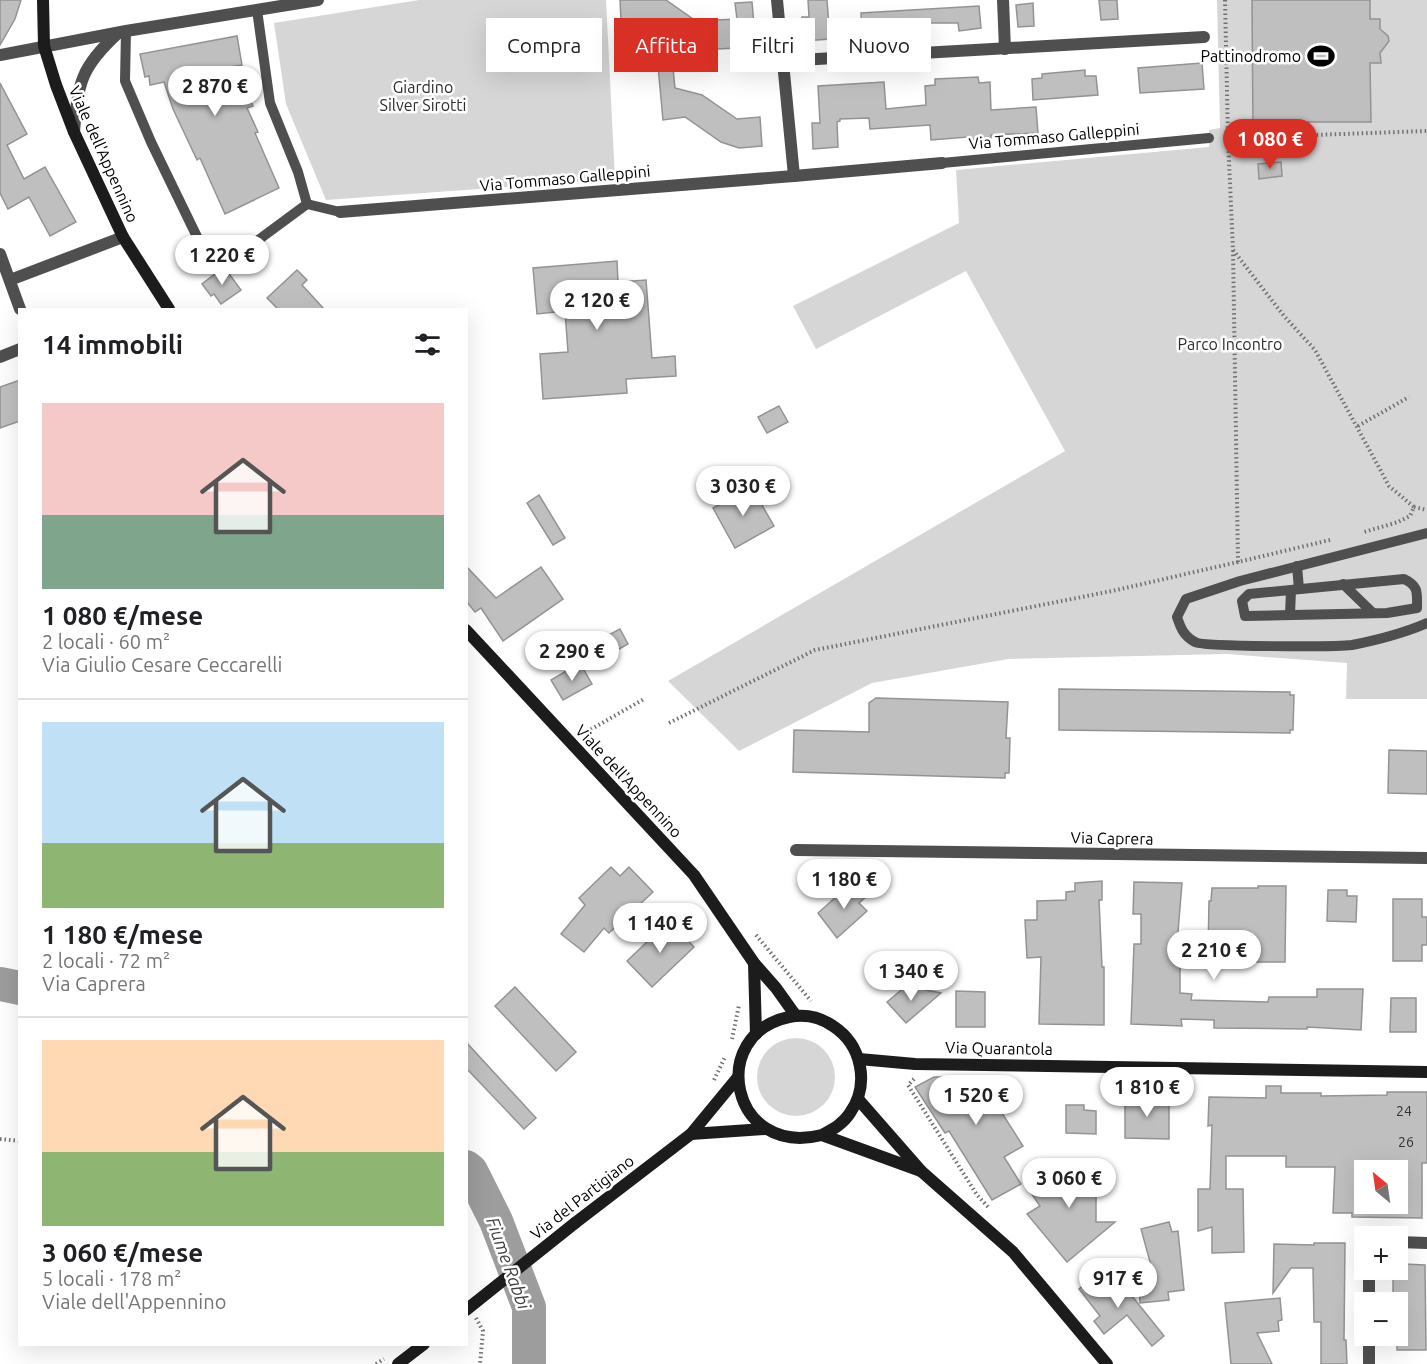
<!DOCTYPE html>
<html lang="it">
<meta charset="utf-8">
<style>
body{margin:0;font-family:Ubuntu,sans-serif;background:#f2f2f2;color:#202124;height:100vh;display:flex;flex-direction:column;font-size:22px;white-space:nowrap}
*{box-sizing:border-box;margin:0}
p{font-size:20px;color:#757577}
.icon{flex:none;width:33px;height:33px;fill:none;stroke:currentColor;stroke-width:2;stroke-linecap:round;stroke-linejoin:round}
.map{position:relative;flex:1;overflow:hidden}
.sheet{position:absolute;left:18px;top:308px;width:450px;height:1038px;display:flex;flex-direction:column;background:#fff;border-radius:0px;box-shadow:0 6px 24px #0002}
.sheet>*{flex:none}
.top-card{position:absolute;left:486px;top:18px;width:570px;height:54px;display:flex;gap:12px}
.needle{width:39px;rotate:331deg}
.fabs{position:absolute;left:1354px;top:1160px;display:grid;gap:12px}
.fabs a{display:grid;place-items:center;width:54px;height:54px;border-radius:0px;background:#fff;box-shadow:0 6px 24px #0002;font-size:30px}
.price{position:absolute;translate:-50% -51px;padding:0 14px;border-radius:21px;background:#fff;color:#222;font-size:20px;line-height:39px;filter:drop-shadow(0 2px 3px #0008)}
.price::after{content:'';position:absolute;left:50%;top:36px;width:18px;height:14px;margin-left:-9px;background:inherit;clip-path:polygon(0 0,100% 0,50% 100%)}
.price.on{background:#d93025;color:#fff}
ul{padding:0;list-style:none}
li{display:grid;align-content:center;gap:12px;height:318px;padding:0 24px}
li+li{border-top:2px solid #e0e0e0}
li span{display:grid;place-items:center;height:186px;border-radius:0px;color:#555}
li>.icon{margin-inline-start:auto}
span .icon{width:108px;height:108px;fill:#fffc;stroke-width:1}
li b{font-size:26px}
h2{display:flex;justify-content:space-between;align-items:center;height:72px;padding:0 24px;font-size:26px}
.chip{padding:0 21px;border-radius:0px;background:#fff;box-shadow:0 6px 24px #0002;font-size:21px;line-height:54px}
.chip.on{background:#d93025;color:#fff}
.map>svg:first-child{display:block}
</style>
<div class="map">
<svg width="1427" height="1364" viewBox="0 0 1427 1364">
<rect width="100%" height="100%" fill="#fff"/>
<g fill="#d6d6d6">
<polygon points="419,0 606,0 615,179 326,200 286,104 274,23"/>
<polygon points="1217,0 1427,0 1427,699 1346,699 1347,663 1227,654 1008,659 872,683 739,751 668,681 1065,451 966,271 816,349 793,306 959,223 956,170 1209,147 1209,130 1220,128"/>
<circle cx="796" cy="1077" r="39"/>
</g>
<g fill="none" stroke-linecap="round" stroke-linejoin="round">
<g stroke="#9d9d9d" stroke-width="34">
<polyline points="0,984 20,988"/>
<polyline points="466,1167 471,1171 496,1221 529,1307 529,1364"/>
</g>
</g>
<g fill="#bfbfbf" stroke="#939393" stroke-width="1.5" fill-rule="evenodd">
<polygon points="0,0 21,0 15,19 0,45"/>
<polygon points="620,0 666,0 696,21 737,19 735,3 752,2 756,47 698,50 679,44 670,38 675,88 702,95 737,119 760,117 762,146 739,148 721,142 685,117 663,120 658,66 616,67 615,51 657,49 656,34 664,33 644,19 621,20"/>
<polygon points="808,0 827,0 830,39 803,41 802,17 809,17"/>
<polygon points="1099,0 1117,0 1118,19 1101,20"/>
<polygon points="1252,0 1370,0 1370,19 1380,19 1380,29 1388,36 1389,41 1380,53 1381,63 1370,63 1371,122 1293,122 1293,131 1253,131"/>
<polygon points="1033,3 1034,26 1018,27 1016,5"/>
<polygon points="979,6 981,28 959,31 958,23 920,23 920,27 882,27 882,33 862,35 861,13"/>
<polygon points="237,36 242,65 234,66 253,106 247,108 258,132 255,133 279,188 225,214 200,158 197,160 173,109 164,82 150,85 149,76 145,77 140,54"/>
<polygon points="1202,63 1204,89 1140,93 1138,68"/>
<polygon points="1085,70 1085,76 1096,76 1098,95 1033,100 1032,79 1042,78 1042,74"/>
<polygon points="978,77 979,83 990,82 991,110 1036,107 1038,133 991,135 991,138 969,140 968,137 931,140 930,125 870,129 869,118 840,119 840,121 837,122 838,147 813,149 812,123 820,123 818,86 884,82 886,109 926,105 925,86 935,85 935,79"/>
<polygon points="0,83 27,134 7,145 24,179 45,167 76,222 50,236 29,197 8,209 0,193"/>
<polygon points="1281,162 1282,176 1259,179 1258,164"/>
<polygon points="617,261 618,282 646,280 652,358 675,356 676,376 626,379 627,393 543,399 540,354 568,352 565,311 537,314 533,268"/>
<polygon points="224,267 241,290 221,304 214,294 211,296 202,284"/>
<polygon points="297,270 307,280 302,285 324,309 278,309 267,298"/>
<polygon points="20,380 20,421 0,428 0,387"/>
<polygon points="779,406 788,422 767,433 758,417"/>
<polygon points="751,486 774,526 735,548 713,508"/>
<polygon points="539,495 565,538 553,545 527,503"/>
<polygon points="466,566 496,598 541,567 563,599 503,641 481,608 475,612 466,601"/>
<polygon points="620,629 628,644 607,656 599,640"/>
<polygon points="580,663 592,684 563,700 551,680"/>
<polygon points="1059,689 1290,692 1290,695 1294,695 1293,730 1290,730 1290,733 1059,730"/>
<polygon points="876,698 1008,702 1006,738 1010,738 1009,773 1005,773 1005,778 793,772 794,730 869,732 869,703"/>
<polygon points="1389,750 1427,751 1427,794 1388,793"/>
<polygon points="611,867 620,876 629,867 653,892 609,933 604,928 584,952 561,934 585,905 579,898"/>
<polygon points="1102,881 1102,900 1099,900 1102,967 1104,967 1104,1025 1039,1024 1041,957 1027,958 1025,920 1037,920 1037,901 1066,900 1066,892 1075,891 1075,883"/>
<polygon points="1134,882 1182,883 1177,944 1180,945 1180,993 1192,994 1191,1000 1268,1002 1269,997 1317,997 1317,989 1363,989 1361,1030 1307,1027 1307,1029 1214,1028 1214,1020 1181,1019 1182,1026 1131,1024 1134,944 1141,944 1141,914 1133,914"/>
<polygon points="856,884 867,896 859,903 867,911 837,938 818,913 837,896"/>
<polygon points="1258,886 1286,886 1285,962 1255,962 1255,952 1208,952 1209,901 1211,901 1212,888 1258,888"/>
<polygon points="1328,890 1347,890 1347,896 1357,896 1356,922 1327,921"/>
<polygon points="1393,899 1422,899 1422,917 1427,917 1427,945 1422,945 1422,961 1393,961"/>
<polygon points="669,921 694,947 652,987 627,961"/>
<polygon points="906,986 941,993 906,1023 887,1002"/>
<polygon points="515,987 576,1052 556,1071 495,1006"/>
<polygon points="956,991 985,992 985,1027 956,1027"/>
<polygon points="1391,998 1416,998 1416,1032 1390,1032"/>
<polygon points="466,1042 536,1118 524,1129 466,1068"/>
<polygon points="934,1077 1006,1077 1006,1096 991,1096 1023,1146 1004,1157 1021,1184 992,1200 949,1131 945,1133 915,1087"/>
<path d="M1266,1086H1281V1093H1321V1096L1387,1095V1092H1427V1163H1422V1218L1352,1217V1213H1333L1335,1167H1286V1156H1226V1189H1243L1244,1252L1212,1253V1227L1198,1231V1189H1210L1212,1125L1208,1126L1209,1097L1266,1098ZM1398,1165V1203H1365V1166Z"/>
<polygon points="1125,1097 1169,1097 1169,1139 1125,1138"/>
<polygon points="1066,1105 1084,1105 1084,1110 1096,1111 1096,1134 1066,1133"/>
<polygon points="1068,1164 1096,1165 1096,1222 1115,1222 1067,1262 1027,1214 1040,1206 1029,1190"/>
<polygon points="1169,1222 1172,1232 1178,1231 1184,1290 1168,1292 1169,1300 1140,1303 1139,1284 1150,1283 1149,1269 1152,1269 1141,1229"/>
<polygon points="1314,1243 1345,1243 1344,1340 1346,1340 1347,1364 1321,1364 1321,1322 1314,1322 1313,1268 1291,1268 1273,1293 1274,1244 1314,1245"/>
<polygon points="1404,1264 1425,1265 1426,1350 1397,1350 1398,1295 1393,1295 1393,1269 1404,1268"/>
<polygon points="1099,1274 1113,1292 1128,1291 1164,1336 1152,1346 1127,1315 1104,1334 1094,1321 1100,1316 1079,1289"/>
<polygon points="1280,1298 1282,1320 1278,1321 1279,1331 1257,1333 1272,1364 1231,1364 1225,1303"/>
</g>
<g fill="none" stroke-linecap="round" stroke-linejoin="round">
<g stroke="#717171" stroke-width="4" stroke-dasharray="1.5 3" stroke-linecap="butt">
<polyline points="1225,0 1228,137"/>
<polyline points="1233,250 1284,316 1315,350 1389,486 1414,507 1410,516 1398,522 1364,532"/>
<polyline points="1358,426 1409,397"/>
<polyline points="1414,507 1427,510"/>
<polyline points="1330,540 1238,562 1233,250 1228,138 1427,131"/>
<polyline points="669,723 815,650 1112,591 1238,562"/>
<polyline points="583,734 644,699"/>
<polyline points="756,935 811,1001"/>
<polyline points="732,1039 739,1005"/>
<polyline points="914,1079 908,1085 977,1195 990,1209"/>
<polyline points="714,1080 725,1057"/>
<polyline points="0,1139 20,1141"/>
<polyline points="476,1318 483,1331 480,1364"/>
<polyline points="376,1364 384,1359"/>
</g>
<g stroke="#4f4f4f" stroke-width="10">
<polyline points="126,31 125,81 151,142 201,245 246,249 307,204 298,172 270,103 257,10"/>
<polyline points="942,163 1209,138"/>
<polyline points="307,204 340,212"/>
<path d="M1427,533L1240,581L1186,599L1177,617C1181,629 1184,636 1195,642C1203,647 1337,647 1352,645C1377,640 1404,633 1427,623"/>
<polyline points="1297,566 1299,589"/>
<path d="M1404,579C1419,586 1417,593 1417,608L1387,613L1245,616L1242,601L1249,594Z"/>
<polyline points="1343,584 1373,613"/>
<polyline points="1290,615 1291,590"/>
</g>
<g stroke="#4f4f4f" stroke-width="12">
<polyline points="1003,0 1005,49"/>
<polyline points="0,55 126,31 318,0"/>
<polyline points="782,61 1204,37"/>
<path d="M74,132C78,82 81,67 118,33"/>
<polyline points="794,176 942,163"/>
<polyline points="340,212 794,176 777,0"/>
<polyline points="0,254 20,309"/>
<polyline points="10,280 123,237"/>
<polyline points="0,357 20,349"/>
<polyline points="796,850 1427,858"/>
<polyline points="1398,1242 1427,1243"/>
<polyline points="1369,1302 1369,1269"/>
<polyline points="1369,1364 1369,1335"/>
</g>
<g stroke="#1c1c1c" stroke-width="12">
<polyline points="43,0 44,46 56,85 74,132 123,237 169,309"/>
<polyline points="466,630 694,875 754,963 776,988 796,1016"/>
<polyline points="754,963 756,1034"/>
<polyline points="859,1059 915,1064 1427,1072"/>
<polyline points="858,1099 921,1171 1013,1252 1107,1364"/>
<polyline points="691,1134 765,1129"/>
<path d="M822,1135C833,1129 843,1124 850,1113C870,1084 862,1045 833,1026C820,1017 804,1014 789,1017C707,1034 730,1158 822,1135L921,1171"/>
<polyline points="575,1223 691,1134 738,1077"/>
<polyline points="398,1364 424,1344"/>
</g>
<polyline stroke="#1c1c1c" stroke-width="12" points="466,1310 575,1223"/>
</g>
<defs>
<symbol id="stadium-bare" viewBox="-9 -9 18 18"><path d="M0-5a6.5 5 0 1 0 0 10a6.5 5 0 1 0 0-10ZM-3.5-1.8h7v3.6h-7Z" fill="#000" stroke="#fff" stroke-width="2.5" paint-order="stroke"/></symbol>
</defs>
<g fill-rule="evenodd">
<use href="#stadium-bare" x="1302" y="37" width="38" height="38"/>
</g>
<g text-anchor="middle" dominant-baseline="central" stroke-width="5" stroke-linejoin="round" paint-order="stroke">
<g font-size="14" fill="#303030">
<text x="1404" y="1111">24</text>
<text x="1406" y="1142">26</text>
</g>
<g font-size="16" fill="#000" stroke="#fff" text-anchor="end">
<text x="1301" y="56">Pattinodromo</text>
</g>
<g font-size="16" fill="#2d2d2d" stroke="#fff">
<text x="423" y="87">Giardino<tspan x="423" dy="18">Silver Sirotti</tspan></text>
<text x="1230" y="344">Parco Incontro</text>
</g>
<g font-size="16" fill="#000" stroke="#fff">
<text transform="translate(1054 136) rotate(-5)">Via Tommaso Galleppini</text>
<text transform="translate(104 154) rotate(66)">Viale dell'Appennino</text>
<text transform="translate(565 178) rotate(-5)">Via Tommaso Galleppini</text>
<text transform="translate(629 781) rotate(47)">Viale dell'Appennino</text>
<text transform="translate(1112 838) rotate(1)">Via Caprera</text>
<text transform="translate(999 1048) rotate(1)">Via Quarantola</text>
<text transform="translate(582 1197) rotate(-38)">Via del Partigiano</text>
</g>
<g font-size="18" font-style="italic" fill="#3e3e3e" stroke="#fff">
<text transform="translate(509 1263) rotate(70)">Fiume Rabbi</text>
</g>
</g>
</svg>
<div class="fabs">
<a><svg class="needle" viewBox="-14 -14 28 28"><path d="M0-13l5 13h-10z" fill="#e53935"/><path d="M0 13l5-13h-10z" fill="#757577"/></svg></a>
<a>+</a>
<a>−</a>
</div>
<b class="price" style="left:215px;top:117px">2 870 €</b>
<b class="price on" style="left:1270px;top:170px">1 080 €</b>
<b class="price" style="left:222px;top:286px">1 220 €</b>
<b class="price" style="left:597px;top:331px">2 120 €</b>
<b class="price" style="left:743px;top:517px">3 030 €</b>
<b class="price" style="left:572px;top:682px">2 290 €</b>
<b class="price" style="left:844px;top:910px">1 180 €</b>
<b class="price" style="left:660px;top:954px">1 140 €</b>
<b class="price" style="left:1214px;top:981px">2 210 €</b>
<b class="price" style="left:911px;top:1002px">1 340 €</b>
<b class="price" style="left:1147px;top:1118px">1 810 €</b>
<b class="price" style="left:976px;top:1126px">1 520 €</b>
<b class="price" style="left:1069px;top:1209px">3 060 €</b>
<b class="price" style="left:1118px;top:1309px">917 €</b>
<div class="top-card">
<a class="chip">Compra</a>
<a class="chip on">Affitta</a>
<a class="chip">Filtri</a>
<a class="chip">Nuovo</a>
</div>
<section class="sheet">
<h2>14 immobili<svg class="icon" aria-label="filters" viewBox="0 0 24 24"><path d="M4 7h16M4 17h16"/><circle cx="9" cy="7" r="2"/><circle cx="15" cy="17" r="2"/></svg></h2>
<ul>
<li><span style="background:linear-gradient(#f6c9c9 60%,#7fa58c 0)"><svg class="icon" aria-label="home" viewBox="0 0 24 24"><path d="M3 11l9-7 9 7M6 9v11h12V9"/></svg></span><div><b>1 080 €/mese</b><p>2 locali · 60 m²</p><p>Via Giulio Cesare Ceccarelli</p></div></li>
<li><span style="background:linear-gradient(#bfe0f5 65%,#8fb573 0)"><svg class="icon" aria-label="home" viewBox="0 0 24 24"><path d="M3 11l9-7 9 7M6 9v11h12V9"/></svg></span><div><b>1 180 €/mese</b><p>2 locali · 72 m²</p><p>Via Caprera</p></div></li>
<li><span style="background:linear-gradient(#ffd9b3 60%,#8fb573 0)"><svg class="icon" aria-label="home" viewBox="0 0 24 24"><path d="M3 11l9-7 9 7M6 9v11h12V9"/></svg></span><div><b>3 060 €/mese</b><p>5 locali · 178 m²</p><p>Viale dell'Appennino</p></div></li>
</ul>
</section>
</div>
